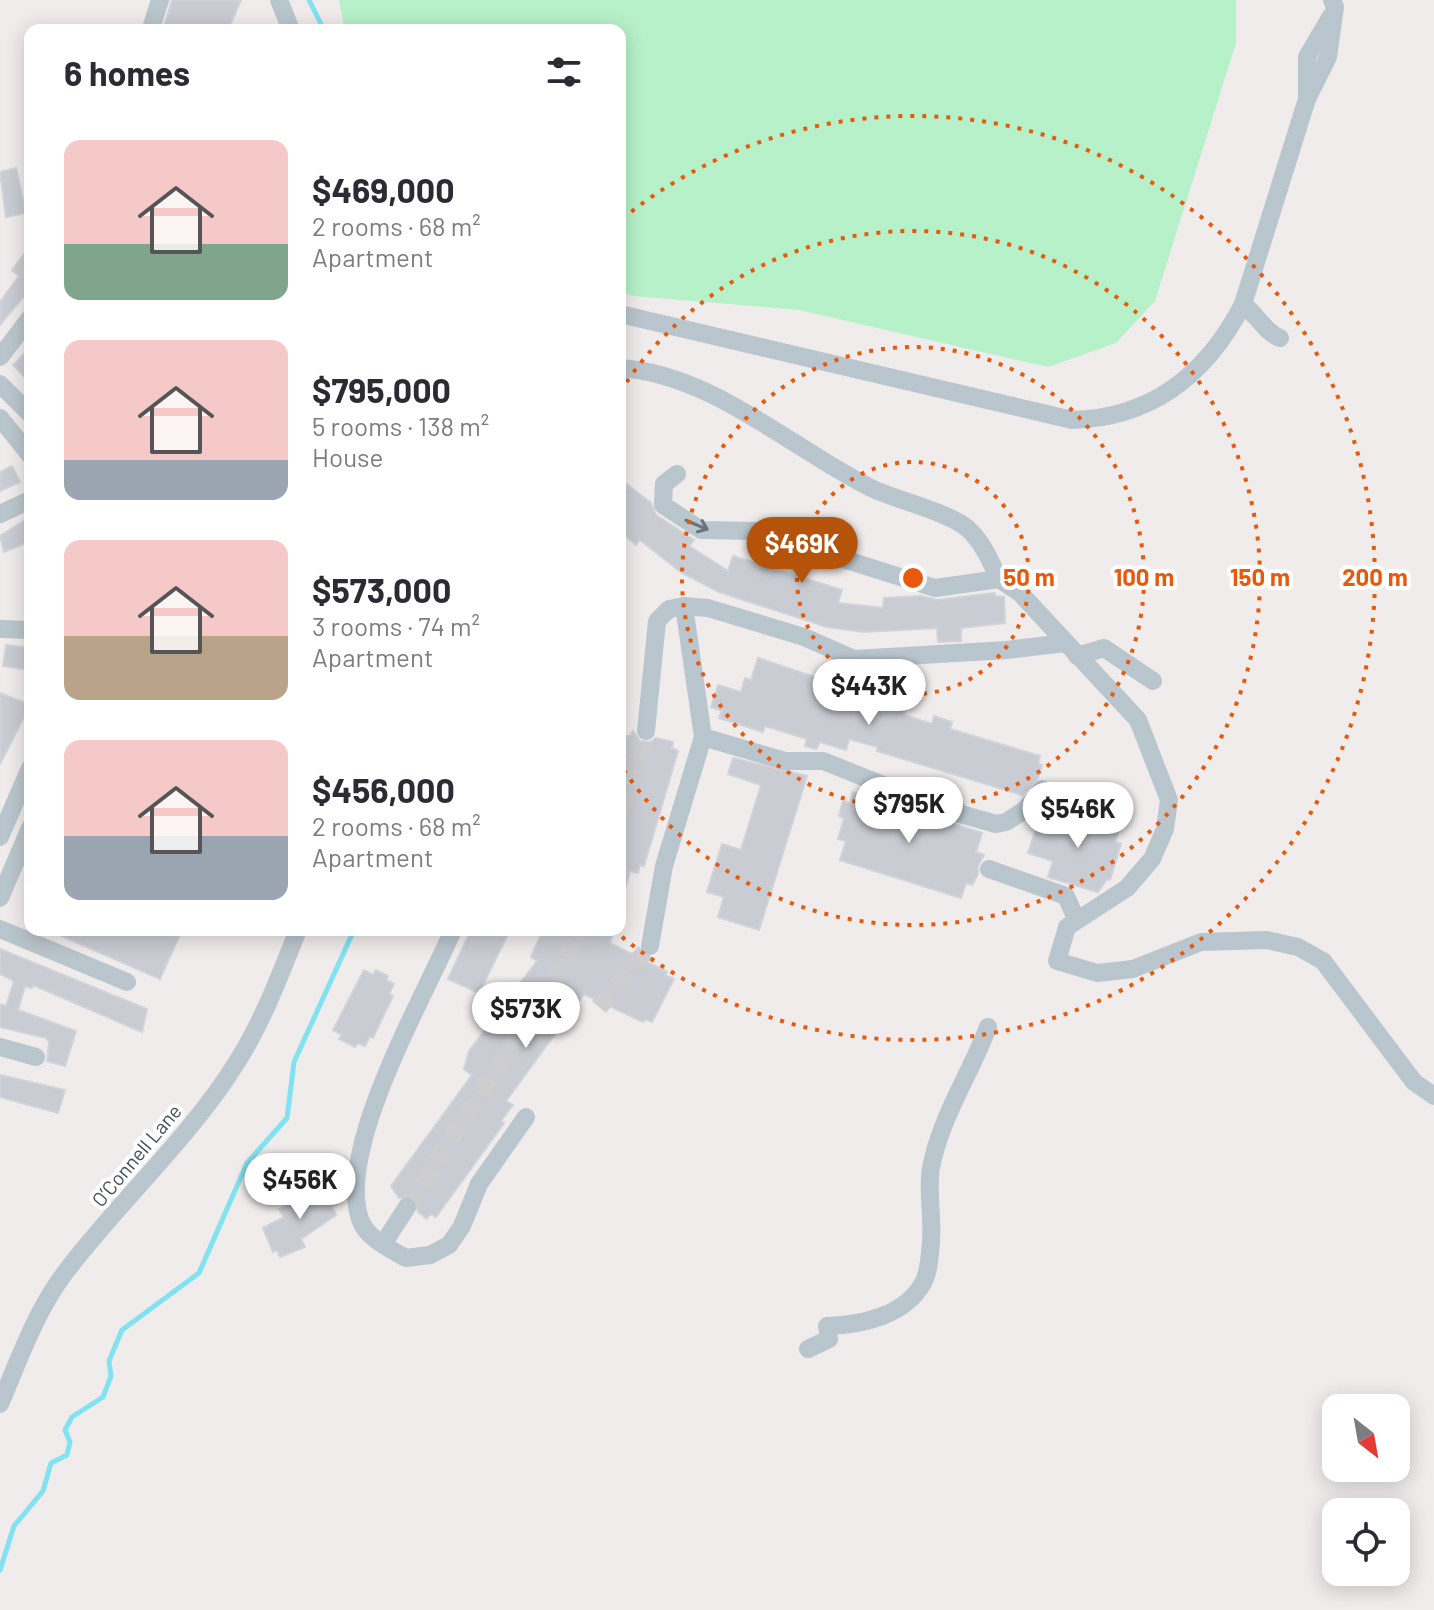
<!DOCTYPE html>
<meta charset="utf-8">
<style>
body{margin:0;font-family:Barlow,sans-serif;background:#f2f2f3;color:#2b2b33;height:100vh;display:flex;flex-direction:column;font-size:30px;white-space:nowrap}
*{box-sizing:border-box;margin:0}
p{font-size:26px;color:#7c7c81}
.icon{flex:none;width:44px;height:44px;fill:none;stroke:currentColor;stroke-width:2;stroke-linecap:round;stroke-linejoin:round}
.map{position:relative;flex:1;overflow:hidden}
.drawer{position:absolute;left:24px;top:24px;width:602px;height:912px;display:flex;flex-direction:column;background:#fff;border-radius:16px;box-shadow:0 4px 20px #0003}
.drawer>*{flex:none}
.needle{width:52px;rotate:149deg}
.tools{position:absolute;left:1322px;top:1394px;display:grid;gap:16px}
.tools a{display:grid;place-items:center;width:88px;height:88px;border-radius:16px;background:#fff;box-shadow:0 4px 20px #0003;font-size:40px}
.price{position:absolute;translate:-50% -68px;padding:0 18px;border-radius:28px;background:#fff;color:#222;font-size:26px;line-height:52px;filter:drop-shadow(0 2px 4px #0008)}
.price::after{content:'';position:absolute;left:50%;top:48px;width:24px;height:18px;margin-left:-12px;background:inherit;clip-path:polygon(0 0,100% 0,50% 100%)}
.price.active{background:#b45309;color:#fff}
ul{padding:0;list-style:none}
li{display:flex;align-items:center;gap:24px;height:200px;padding:0 40px}
li span{display:grid;place-items:center;flex:none;width:224px;height:160px;border-radius:16px;color:#555}
li>.icon{margin-inline-start:auto}
span .icon{width:96px;height:96px;fill:#fffc;stroke-width:1}
li b{font-size:34px}
h2{display:flex;justify-content:space-between;align-items:center;height:96px;padding:0 40px;font-size:34px}
.map>svg:first-child{display:block}
</style>
<div class="map">
<svg width="1434" height="1610" viewBox="0 0 1434 1610">
<rect width="100%" height="100%" fill="#f0ecec"/>
<polygon fill="#b7f1c9" points="339,0 1236,0 1236,43 1155,301 1116,343 1048,367 799,310 634,296 620,292 620,30 345,30"/>
<g fill="none" stroke-linecap="round" stroke-linejoin="round">
<g stroke="#81e2f1" stroke-width="5">
<polyline points="309,0 324,30"/>
<polyline points="0,1570 14,1526 43,1491 51,1463 67,1455 70,1442 65,1430 72,1417 103,1397 111,1376 109,1361 122,1330 199,1273 247,1163 287,1118 294,1062 354,930"/>
</g>
</g>
<g fill="#c9ccd2" stroke="#d0d3d9" stroke-width="2">
<polygon points="172,0 241,0 228,30 163,30"/>
<polygon points="16,168 26,213 6,217 0,172"/>
<polygon points="30,246 30,301 24,296 0,325 0,302 19,276 12,270"/>
<polygon points="30,348 30,383 13,365"/>
<polygon points="12,466 20,482 0,491 0,472"/>
<polygon points="620,479 651,503 656,515 694,540 689,546 728,571 733,556 842,590 838,603 883,608 884,598 921,596 937,600 995,593 995,596 1004,597 1005,623 961,628 961,641 938,642 937,628 864,632 827,627 719,592 682,573 640,540 636,545 620,531"/>
<polygon points="30,517 30,553 26,543 4,552 0,536"/>
<polygon points="6,645 30,648 30,670 3,666"/>
<polygon points="758,658 826,681 826,685 866,693 863,702 892,711 894,703 906,707 904,715 932,724 934,716 952,722 950,729 1040,756 1038,764 1042,765 1038,778 1022,795 877,751 878,747 849,739 846,750 820,742 816,749 805,746 807,739 765,726 763,732 719,718 722,711 711,707 718,685 741,692 745,678 751,680"/>
<polygon points="0,693 30,705 0,764"/>
<polygon points="633,731 640,741 650,742 656,738 673,742 672,748 678,751 644,866 640,865 638,873 630,871 624,894 620,893 620,750 624,736 630,736"/>
<polygon points="733,758 807,776 759,930 718,917 724,897 707,892 722,844 741,850 761,785 728,774"/>
<polygon points="853,792 982,833 976,852 984,855 978,866 978,874 972,885 966,883 961,898 840,860 846,841 838,839 844,818 839,816 843,801 850,803"/>
<polygon points="1068,812 1120,828 1115,842 1121,844 1110,880 1107,879 1098,892 1048,877 1053,861 1028,853 1040,817 1064,824"/>
<polygon points="48,930 182,930 160,979"/>
<polygon points="471,930 510,930 479,993 448,979"/>
<polygon points="543,930 614,930 610,943 667,972 665,975 674,979 652,1022 645,1019 643,1022 584,994 506,1101 513,1105 501,1121 504,1123 436,1217 430,1214 427,1219 418,1212 414,1197 399,1198 391,1186 472,1075 464,1069 469,1051 537,961 531,957"/>
<polygon points="0,949 147,1009 142,1032 33,985 32,988 25,986 18,1010 76,1031 65,1066 47,1061 49,1042 46,1038 0,1027 0,1004 6,1006 14,981 0,974"/>
<polygon points="364,970 373,975 376,970 388,976 386,980 394,984 389,994 393,996 373,1038 370,1036 365,1046 358,1043 355,1047 339,1039 342,1035 333,1030"/>
<polygon points="0,1075 65,1090 58,1113 0,1097"/>
<polygon points="320,1186 336,1205 332,1207 336,1215 301,1239 305,1247 280,1257 277,1250 273,1252 263,1228 284,1217 279,1209"/>
</g>
<g fill="none" stroke-linecap="round" stroke-linejoin="round">
<g stroke="#cecdcf" stroke-width="18" stroke-dasharray="18 9" stroke-linecap="butt">
<polyline points="620,811 646,731"/>
<polyline points="599,1007 650,946"/>
<polyline points="407,1207 554,979 580,930"/>
</g>
<g stroke="#bac6cd" stroke-width="18">
<polyline points="279,0 291,30"/>
<polyline points="152,25 160,0"/>
<polyline points="1307,96 1307,57 1331,16"/>
<path d="M1243,304C1256,314 1266,333 1280,338"/>
<path d="M620,314L1072,420C1152,418 1207,374 1243,304L1307,99L1328,57L1335,7L1332,0"/>
<polyline points="0,357 30,318"/>
<path d="M620,368C712,374 791,448 871,488C896,500 948,512 967,528C982,541 990,560 999,579"/>
<polyline points="0,384 30,414"/>
<polyline points="0,418 30,455"/>
<polyline points="677,474 664,484 663,505 701,530 755,531 935,588 999,579 1020,593 1138,720 1169,800 1165,829 1152,859 1127,888 1067,927 1057,961 1097,973 1133,969 1201,942 1267,940 1298,947 1323,961 1414,1082 1434,1096"/>
<polyline points="0,514 30,500"/>
<polyline points="684,606 703,737 785,761 823,761 943,809 996,824 1006,822 1026,809 1042,789"/>
<polyline points="0,629 30,630"/>
<polyline points="1077,656 1104,648 1153,681"/>
<polyline points="646,731 657,621 669,609 684,606 708,608 804,637 854,659 1007,650 1065,643"/>
<polyline points="0,837 30,768"/>
<polyline points="989,869 1066,896 1076,919"/>
<polyline points="0,898 30,828"/>
<polyline points="0,929 127,982"/>
<path d="M453,930C424,998 336,1148 360,1219C366,1238 390,1249 406,1258L430,1255L449,1245L462,1226L479,1184L526,1117"/>
<polyline points="650,946 664,866 703,737"/>
<polyline points="0,1047 36,1057"/>
<polyline points="383,1244 407,1207"/>
<path d="M808,1349L829,1339L827,1326C861,1325 905,1316 923,1283C929,1273 930,1253 931,1241C933,1217 927,1191 931,1168C941,1116 970,1075 988,1027"/>
<path d="M0,1404C19,1360 35,1313 64,1274C119,1201 189,1139 237,1062C263,1021 280,975 298,930"/>
</g>
</g>
<defs><path id="oneway-shaft" d="M-6 0H5M1.5-3L5.5 0L1.5 3" fill="none" stroke-width="1.6" stroke-linecap="round" stroke-linejoin="round" transform="scale(2)"/></defs>
<use stroke="#67757d" href="#oneway-shaft" transform="translate(697 525) rotate(23)"/>
<g fill="none" stroke="#e8590c" stroke-width="4" stroke-dasharray="4 8">
<circle cx="913" cy="578" r="116"/>
<circle cx="913" cy="578" r="231"/>
<path d="M620 392A347 347 0 1 1 620 764"/>
<path d="M622 219A462 462 0 1 1 616 932"/>
</g>
<g text-anchor="middle" dominant-baseline="central" stroke-width="8" stroke-linejoin="round" paint-order="stroke">
<g font-size="20" fill="#44525b" stroke="#fff">
<text transform="translate(136 1155) rotate(-50)">O’Connell Lane</text>
</g>
</g>
<circle cx="913" cy="578" r="12" fill="#e8590c" stroke="#fff" stroke-width="4"/>
<g font-size="24" text-anchor="middle" font-weight="bold" fill="#e8590c" stroke="#fff" stroke-width="8" stroke-linejoin="round" paint-order="stroke">
<text x="1029" y="586">50 m</text>
<text x="1144" y="586">100 m</text>
<text x="1260" y="586">150 m</text>
<text x="1375" y="586">200 m</text>
</g>
</svg>
<div class="tools">
<a><svg class="needle" viewBox="-14 -14 28 28"><path d="M0-13l5 13h-10z" fill="#e53935"/><path d="M0 13l5-13h-10z" fill="#7c7c81"/></svg></a>
<a><svg class="icon" aria-label="locate" viewBox="0 0 24 24"><circle cx="12" cy="12" r="6"/><path d="M12 2v4M12 18v4M2 12h4M18 12h4"/></svg></a>
</div>
<b class="price active" style="left:802px;top:585px">$469K</b>
<b class="price" style="left:869px;top:727px">$443K</b>
<b class="price" style="left:909px;top:845px">$795K</b>
<b class="price" style="left:1078px;top:850px">$546K</b>
<b class="price" style="left:526px;top:1050px">$573K</b>
<b class="price" style="left:300px;top:1221px">$456K</b>
<section class="drawer">
<h2>6 homes<svg class="icon" aria-label="filters" viewBox="0 0 24 24"><path d="M4 7h16M4 17h16"/><circle cx="9" cy="7" r="2"/><circle cx="15" cy="17" r="2"/></svg></h2>
<ul>
<li><span style="background:linear-gradient(#f6c9c9 65%,#7fa58c 0)"><svg class="icon" aria-label="home" viewBox="0 0 24 24"><path d="M3 11l9-7 9 7M6 9v11h12V9"/></svg></span><div><b>$469,000</b><p>2 rooms · 68 m²</p><p>Apartment</p></div></li>
<li><span style="background:linear-gradient(#f6c9c9 75%,#9aa5b1 0)"><svg class="icon" aria-label="home" viewBox="0 0 24 24"><path d="M3 11l9-7 9 7M6 9v11h12V9"/></svg></span><div><b>$795,000</b><p>5 rooms · 138 m²</p><p>House</p></div></li>
<li><span style="background:linear-gradient(#f6c9c9 60%,#b9a48a 0)"><svg class="icon" aria-label="home" viewBox="0 0 24 24"><path d="M3 11l9-7 9 7M6 9v11h12V9"/></svg></span><div><b>$573,000</b><p>3 rooms · 74 m²</p><p>Apartment</p></div></li>
<li><span style="background:linear-gradient(#f6c9c9 60%,#9aa5b1 0)"><svg class="icon" aria-label="home" viewBox="0 0 24 24"><path d="M3 11l9-7 9 7M6 9v11h12V9"/></svg></span><div><b>$456,000</b><p>2 rooms · 68 m²</p><p>Apartment</p></div></li>
</ul>
</section>
</div>
